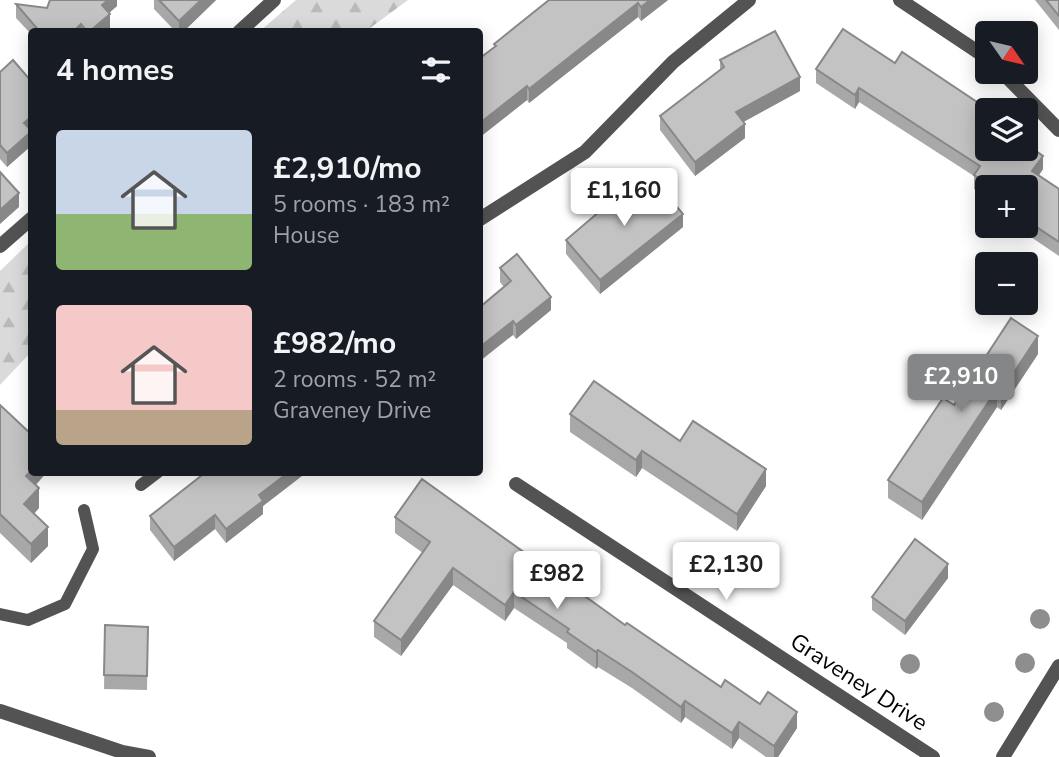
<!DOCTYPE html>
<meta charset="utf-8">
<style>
body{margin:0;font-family:"Nunito Sans",sans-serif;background:#242831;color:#f1f3f6;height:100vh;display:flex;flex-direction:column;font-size:26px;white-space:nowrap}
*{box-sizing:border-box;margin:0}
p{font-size:23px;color:#9ea1a6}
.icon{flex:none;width:38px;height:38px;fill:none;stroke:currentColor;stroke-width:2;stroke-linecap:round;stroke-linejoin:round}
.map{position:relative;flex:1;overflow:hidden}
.sheet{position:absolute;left:28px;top:28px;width:455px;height:448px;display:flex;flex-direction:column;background:#171b24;border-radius:7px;box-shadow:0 4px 18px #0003}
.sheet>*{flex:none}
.needle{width:46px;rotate:124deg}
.fabs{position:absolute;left:975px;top:21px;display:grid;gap:14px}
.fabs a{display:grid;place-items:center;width:63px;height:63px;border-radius:7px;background:#171b24;box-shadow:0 4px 18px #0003;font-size:35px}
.price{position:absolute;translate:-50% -60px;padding:0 16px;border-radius:7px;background:#fff;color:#222;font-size:23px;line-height:46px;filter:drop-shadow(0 2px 4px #0008)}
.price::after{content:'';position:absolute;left:50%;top:42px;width:21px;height:16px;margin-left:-10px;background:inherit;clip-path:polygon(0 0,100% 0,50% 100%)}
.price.on{background:#858687;color:#fff}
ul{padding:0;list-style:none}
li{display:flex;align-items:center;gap:21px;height:175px;padding:0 28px}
li span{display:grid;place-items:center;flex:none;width:196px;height:140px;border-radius:7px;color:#555}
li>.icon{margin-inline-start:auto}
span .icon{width:84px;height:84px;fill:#fffc;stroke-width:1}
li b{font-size:30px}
h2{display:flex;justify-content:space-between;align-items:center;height:84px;padding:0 28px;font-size:30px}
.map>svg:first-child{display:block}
</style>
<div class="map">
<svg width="1059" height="757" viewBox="0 0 1059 757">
<defs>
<pattern id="forest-firs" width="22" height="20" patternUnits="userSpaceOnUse" patternTransform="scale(1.75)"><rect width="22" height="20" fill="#dadada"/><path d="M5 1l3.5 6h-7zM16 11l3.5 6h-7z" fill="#b9b9b9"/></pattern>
</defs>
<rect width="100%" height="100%" fill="#fff"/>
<g fill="url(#forest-firs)">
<polygon points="296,0 408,0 366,31 260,31"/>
<polygon points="31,241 31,352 0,385 0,271"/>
</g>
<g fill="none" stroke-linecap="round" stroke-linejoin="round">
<g stroke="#535353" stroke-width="12">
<polyline points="141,485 158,472"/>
<polyline points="0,614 28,620 65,604 93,549 84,510"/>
</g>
<g stroke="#535353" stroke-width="14">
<polyline points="900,0 987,58"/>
<polyline points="239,32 274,0"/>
<polyline points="1002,72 1059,130"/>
<polyline points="480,219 585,152 673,62 749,0"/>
<polyline points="0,246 32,218"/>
<polyline points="516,484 933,757"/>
<polyline points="0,711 122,752 149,757"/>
<polyline points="1003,757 1059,666"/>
</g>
</g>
<g fill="#8e8e8e">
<circle cx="1040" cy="619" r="10"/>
<circle cx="1025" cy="663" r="10"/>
<circle cx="910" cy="664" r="10"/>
<circle cx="994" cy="712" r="10"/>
</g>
<g fill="#a8a8a8">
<polygon points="117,0 117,6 109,13 110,28 106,32 32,32 32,35 16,18 16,4 47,8"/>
<polygon points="154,0 216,0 183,32 176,32 154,9"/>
<polygon points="549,0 668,0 641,21 638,17 529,103 527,100 480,137 480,58 494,47 494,44"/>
<polygon points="1035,0 1059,0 1059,30"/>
<polygon points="843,29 987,149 1043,169 1039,175 1059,189 1059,256 1022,231 1022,226 1026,226 1026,187 987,187 987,198 974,189 974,176 859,102 855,109 816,83 816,69"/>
<polygon points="720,60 800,91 743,122 745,138 695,176 660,130 660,116 720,70"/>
<polygon points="0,72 32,82 32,145 7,167 0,159"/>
<polygon points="611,209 683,227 600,294 566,254 566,240"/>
<polygon points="500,268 551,310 516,339 513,335 504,287 500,282"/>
<polygon points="1038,354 1001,410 997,407 922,520 888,498 888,480 954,405"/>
<polygon points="0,405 32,472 47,472 36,485 39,508 34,514 48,546 31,563 0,533"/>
<polygon points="570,414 680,441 766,486 737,531 642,468 636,477 570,432"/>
<polygon points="206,472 307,472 263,506 263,514 226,543 215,529 174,561 150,530 150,516"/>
<polygon points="395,517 625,625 721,687 760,704 797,728 778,757 766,757 739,738 732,749 685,717 681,723 632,688 598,667 596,669 567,648 567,643 514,608 505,621 453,585 401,656 374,637 374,621 423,553 395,533"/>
<polygon points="948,578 905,635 872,610 872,597"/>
<polygon points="105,625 148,627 147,690 104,689"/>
</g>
<g fill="#888">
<polygon points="108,0 117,0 117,6 102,19 102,5"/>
<polygon points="201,0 216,0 183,32 179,32 179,21"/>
<polygon points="650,0 668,0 641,21 641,7"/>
<polygon points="638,3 638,17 529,103 529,89"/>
<polygon points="110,14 110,28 106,32 89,32"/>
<polygon points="81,24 81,32 73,32"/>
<polygon points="800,77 800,91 736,126 736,112"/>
<polygon points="527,86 527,100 480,137 480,123"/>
<polygon points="859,88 859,102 855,109 855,95"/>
<polygon points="32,116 32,130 24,136 24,123"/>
<polygon points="745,124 745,138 695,176 695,162"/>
<polygon points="32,131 32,145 7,167 7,153"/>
<polygon points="1043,156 1043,169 1032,185 1032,171"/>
<polygon points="19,193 19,207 0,224 0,210"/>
<polygon points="683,214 683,227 600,294 600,280"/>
<polygon points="551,297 551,310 516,339 516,325"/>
<polygon points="513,321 513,335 480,361 480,347"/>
<polygon points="1038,336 1038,354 1001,410 1001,392"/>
<polygon points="997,389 997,407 922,520 922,502"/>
<polygon points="642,451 642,468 636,477 636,460"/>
<polygon points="766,469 766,486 737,531 737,514"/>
<polygon points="32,470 32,472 47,472 26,495 26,476"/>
<polygon points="289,472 307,472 263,506 263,514 226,543 226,529 259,495"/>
<polygon points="39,488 39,508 24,524 24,504"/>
<polygon points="215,515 215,529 174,561 174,547"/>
<polygon points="48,527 48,546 31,563 31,544"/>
<polygon points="948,564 948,578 905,635 905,621"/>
<polygon points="453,568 453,585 401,656 401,640"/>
<polygon points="514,592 514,608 505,621 505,605"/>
<polygon points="598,650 598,667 596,669 596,652"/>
<polygon points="685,701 685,717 681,723 681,707"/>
<polygon points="797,712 797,728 778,757 774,757 774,746"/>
<polygon points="739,722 739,738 732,749 732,733"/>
</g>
<g fill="#c3c3c3" stroke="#888" stroke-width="2">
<polygon points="50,0 108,0 102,5 110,14 89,32 87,32 81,24 73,32 40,32 16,4 47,8"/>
<polygon points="159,0 201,0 179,21"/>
<polygon points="549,0 650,0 641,7 638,3 529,89 527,86 480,123 480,58 496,46 494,44"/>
<polygon points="1046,0 1059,0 1059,16"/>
<polygon points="843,29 895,63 902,52 989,110 987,110 987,149 1026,149 1026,144 1043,156 1032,171 1059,189 1059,242 1026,220 1026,212 1027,210 1026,209 1026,187 992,187 974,175 980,166 859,88 855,95 816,69"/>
<polygon points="775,31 800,77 736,112 745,124 695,162 660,116 724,67 720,60"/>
<polygon points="13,60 32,82 32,116 24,123 32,131 7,153 0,145 0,72"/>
<polygon points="0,172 19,193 0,210"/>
<polygon points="651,175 683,214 600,280 566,240 607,205 611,209"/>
<polygon points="517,254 551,297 516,325 513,321 480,347 480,307 511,281 500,268"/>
<polygon points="1011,318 1038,336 1001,392 997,389 922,502 888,480 943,398 954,405"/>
<polygon points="594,381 680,441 693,421 766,469 737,514 642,451 636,460 570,414"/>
<polygon points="0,405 32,435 32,470 26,476 39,488 24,504 48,527 31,544 0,514"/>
<polygon points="206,472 289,472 259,495 263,501 226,529 215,515 174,547 150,516"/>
<polygon points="422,479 625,625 627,623 721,687 725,680 760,704 768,692 797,712 774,746 739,722 732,733 685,701 681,707 632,672 598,650 596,652 567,632 569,629 514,592 505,605 453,568 401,640 374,621 430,542 395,517"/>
<polygon points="915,539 948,564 905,621 872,597"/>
<polygon points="105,625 148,627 147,676 104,675"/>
</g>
<g text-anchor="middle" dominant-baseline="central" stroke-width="5" stroke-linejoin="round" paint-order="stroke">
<g font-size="23" fill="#000" stroke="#fff">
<text transform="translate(859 682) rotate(33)">Graveney Drive</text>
</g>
</g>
</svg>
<div class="fabs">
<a><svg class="needle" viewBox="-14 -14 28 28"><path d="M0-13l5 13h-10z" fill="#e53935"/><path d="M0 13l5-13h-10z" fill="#9ea1a6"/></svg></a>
<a><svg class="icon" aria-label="layers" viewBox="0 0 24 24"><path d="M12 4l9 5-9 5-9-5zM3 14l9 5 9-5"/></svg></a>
<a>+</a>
<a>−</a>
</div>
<b class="price" style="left:624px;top:228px">£1,160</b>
<b class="price on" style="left:961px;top:414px">£2,910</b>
<b class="price" style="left:726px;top:602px">£2,130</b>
<b class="price" style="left:557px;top:611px">£982</b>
<section class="sheet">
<h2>4 homes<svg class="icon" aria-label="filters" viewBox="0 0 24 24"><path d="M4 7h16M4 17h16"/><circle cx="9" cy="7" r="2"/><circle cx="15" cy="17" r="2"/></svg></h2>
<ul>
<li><span style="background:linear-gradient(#c9d6e8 60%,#8fb573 0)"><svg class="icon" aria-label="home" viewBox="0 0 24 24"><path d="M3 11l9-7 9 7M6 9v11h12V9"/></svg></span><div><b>£2,910/mo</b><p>5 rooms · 183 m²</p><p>House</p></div></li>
<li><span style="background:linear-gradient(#f6c9c9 75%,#b9a48a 0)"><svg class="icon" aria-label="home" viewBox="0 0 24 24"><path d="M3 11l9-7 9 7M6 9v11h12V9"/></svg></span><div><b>£982/mo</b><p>2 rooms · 52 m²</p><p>Graveney Drive</p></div></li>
</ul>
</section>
</div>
